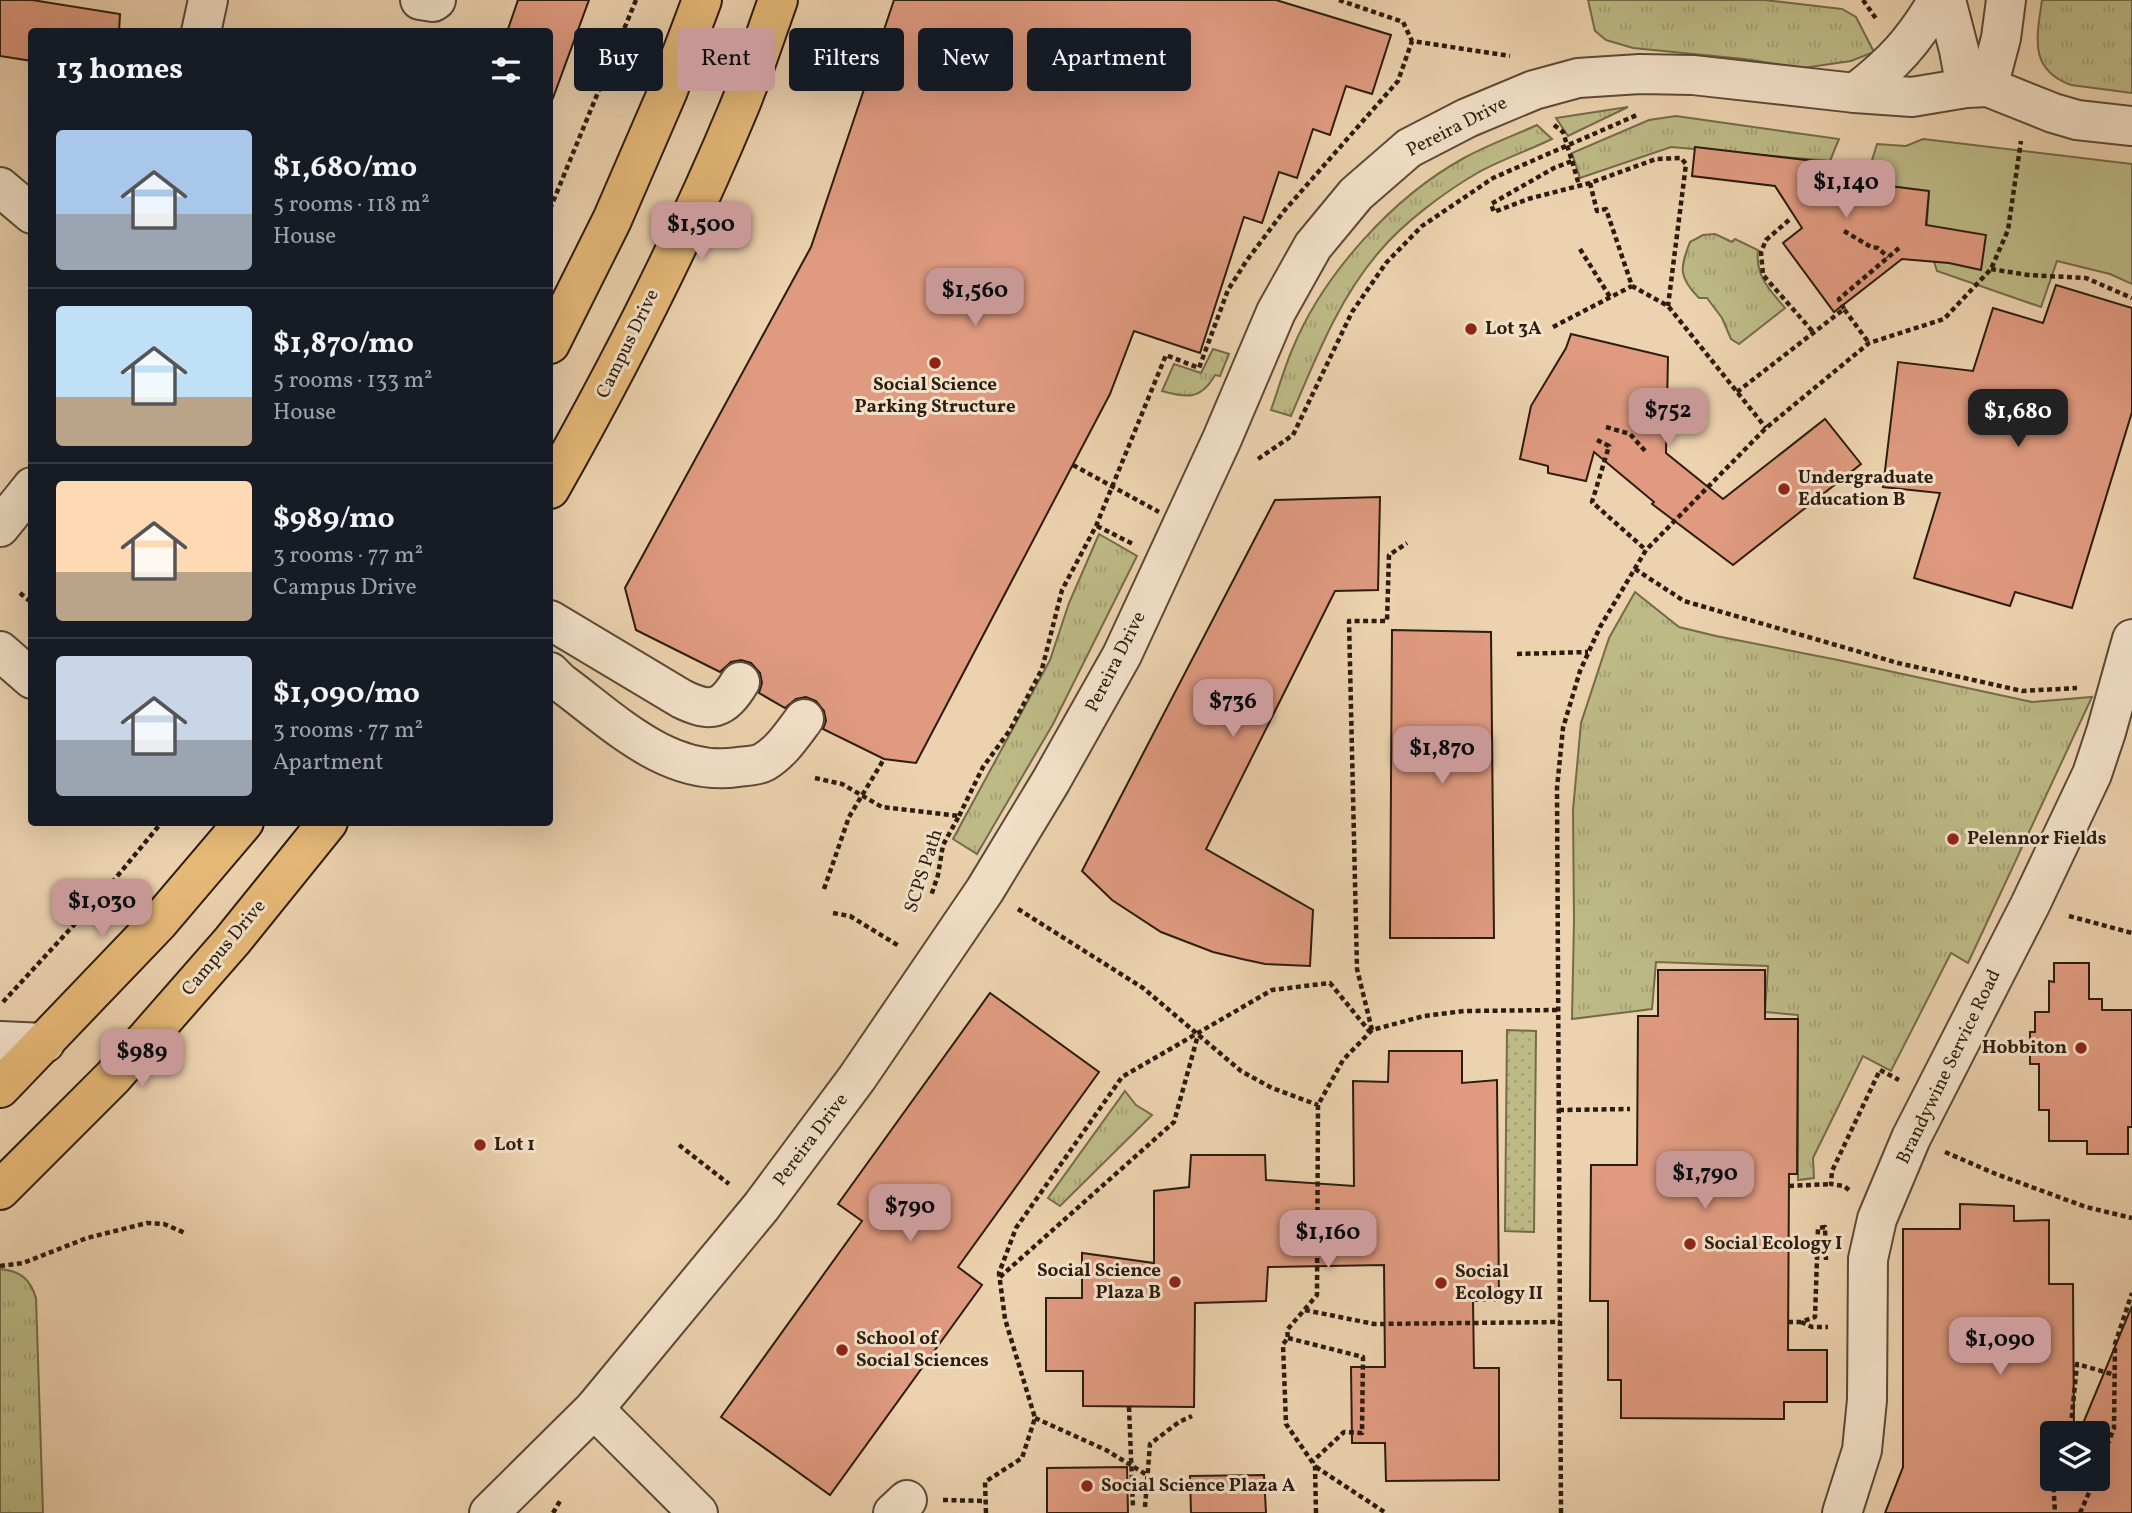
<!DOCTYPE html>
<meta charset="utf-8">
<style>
body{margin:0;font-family:Vollkorn,serif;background:#20242c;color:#f1f3f6;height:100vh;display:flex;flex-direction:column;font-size:26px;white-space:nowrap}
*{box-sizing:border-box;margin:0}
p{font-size:23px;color:#9ea1a6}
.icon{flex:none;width:38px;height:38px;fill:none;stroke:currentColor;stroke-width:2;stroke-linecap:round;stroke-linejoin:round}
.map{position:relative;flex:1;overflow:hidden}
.side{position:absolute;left:28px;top:28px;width:525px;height:798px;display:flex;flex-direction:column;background:#171b24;border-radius:7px;box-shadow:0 7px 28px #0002}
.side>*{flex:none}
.guide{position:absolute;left:574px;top:28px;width:665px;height:63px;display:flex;gap:14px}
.buttons{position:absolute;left:2040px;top:1421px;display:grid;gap:14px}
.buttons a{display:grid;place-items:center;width:70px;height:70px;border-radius:7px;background:#171b24;box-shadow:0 7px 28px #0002;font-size:35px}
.price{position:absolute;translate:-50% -60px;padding:0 16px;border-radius:14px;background:#c59692;color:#111;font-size:23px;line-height:46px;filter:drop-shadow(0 2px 4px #0008)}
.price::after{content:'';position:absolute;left:50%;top:42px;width:21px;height:16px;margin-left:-10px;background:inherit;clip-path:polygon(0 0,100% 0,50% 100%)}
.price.selected{background:#222;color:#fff}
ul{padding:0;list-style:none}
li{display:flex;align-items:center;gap:21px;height:175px;padding:0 28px}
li+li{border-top:2px solid #363941}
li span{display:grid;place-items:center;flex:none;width:196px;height:140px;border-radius:7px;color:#555}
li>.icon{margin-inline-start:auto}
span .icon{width:84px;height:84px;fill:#fffc;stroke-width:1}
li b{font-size:30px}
h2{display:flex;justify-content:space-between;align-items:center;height:84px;padding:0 28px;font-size:30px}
.pill{padding:0 24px;border-radius:7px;background:#171b24;box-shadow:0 7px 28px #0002;font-size:24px;line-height:63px}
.pill.selected{background:#c59692;color:#111}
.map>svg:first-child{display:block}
</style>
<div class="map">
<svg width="2132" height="1513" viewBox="0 0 2132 1513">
<defs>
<pattern id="grass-tufts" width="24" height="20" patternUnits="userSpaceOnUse" patternTransform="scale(1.75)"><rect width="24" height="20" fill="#bdba86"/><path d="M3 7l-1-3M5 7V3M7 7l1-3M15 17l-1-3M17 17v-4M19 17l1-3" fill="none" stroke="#a39f72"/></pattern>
<pattern id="garden-dots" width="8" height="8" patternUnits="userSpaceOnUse" patternTransform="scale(1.75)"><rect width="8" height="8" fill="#bdba86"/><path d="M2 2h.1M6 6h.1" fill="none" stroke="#a39f72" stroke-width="1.8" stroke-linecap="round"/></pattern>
</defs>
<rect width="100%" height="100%" fill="#ecd2ae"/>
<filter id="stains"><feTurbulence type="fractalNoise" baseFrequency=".00286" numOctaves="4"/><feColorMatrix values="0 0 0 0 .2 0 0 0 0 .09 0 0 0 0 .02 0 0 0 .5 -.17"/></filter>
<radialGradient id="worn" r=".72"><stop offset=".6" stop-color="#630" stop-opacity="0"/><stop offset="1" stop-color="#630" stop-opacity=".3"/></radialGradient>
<g fill="url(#grass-tufts)" stroke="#746b4a" stroke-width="2">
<polygon points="1588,0 1764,0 1842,9 1856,17 1874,52 1851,61 1803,68 1744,59 1633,48 1606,40 1595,31"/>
<path d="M2042,0H2132V93L2071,85C2028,69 2037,37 2042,0Z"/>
<polygon points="1628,107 1568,136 1556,118"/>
<polygon points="1676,116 1839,139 1830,161 1671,147 1580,178 1572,153 1649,120"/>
<path d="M1537,125L1552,139C1529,150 1501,160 1479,172C1446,191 1404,222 1379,252C1339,298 1315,360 1291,416L1271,410C1278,390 1284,369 1292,350C1323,274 1393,197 1464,158C1487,145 1513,136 1537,125Z"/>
<path d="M1715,234L1732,242L1735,239L1758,250C1755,276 1769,289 1785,308L1739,344L1731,339L1722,318L1707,298H1699C1678,277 1680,268 1690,242L1703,235Z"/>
<path d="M1213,349L1229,354L1220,376L1215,375C1201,400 1187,398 1162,391L1174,364L1201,373Z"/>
<polygon points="1099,534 1137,556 1053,724 977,854 953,839 1050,660 1069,603"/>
<polygon points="1635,592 1679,627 1716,636 1838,660 2032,702 2092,697 1968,963 1951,953 1891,1071 1863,1056 1813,1158 1814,1178 1798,1180 1798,1015 1765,1012 1768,966 1656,962 1652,1009 1572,1019 1574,921 1573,810 1581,723 1609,638"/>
<polygon points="1125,1091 1136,1105 1152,1115 1060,1206 1048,1198"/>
<path d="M0,1269C21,1271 30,1279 36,1298L43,1513H0Z"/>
</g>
<polygon fill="#bdba86" stroke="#746b4a" stroke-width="2" points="1923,139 2132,164 2132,284 2110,274 2057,261 2041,307 1937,271 1926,237 1929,191 1865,183 1877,144 1906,146"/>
<polygon fill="url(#garden-dots)" stroke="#746b4a" stroke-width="2" points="1507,1030 1536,1031 1534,1232 1505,1231"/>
<g fill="#df9a7f" stroke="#2c1c0f" stroke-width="2">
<polygon points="0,0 32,0 120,14 119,32 32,32 32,61 0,56"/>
<polygon points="518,0 589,0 553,98 550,97 550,32 507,32"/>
<polygon points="894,0 1276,0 1391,35 1372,94 1346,86 1330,135 1313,129 1297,178 1279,172 1262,223 1244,217 1200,353 1134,331 1110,394 916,763 884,759 823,729 826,721 824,711 816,701 806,697 796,699 785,708 759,693 762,683 760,673 751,663 741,660 731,662 720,672 636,630 625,588 811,247"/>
<polygon points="1695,147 1867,167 1865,183 1929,191 1926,225 1986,235 1981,270 1949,263 1902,259 1834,312 1783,243 1802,228 1775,186 1692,176"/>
<polygon points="2056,285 2132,308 2132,412 2072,608 2015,592 2010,606 1914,578 1940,493 1883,487 1898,362 1973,371 1993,308 2043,323"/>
<polygon points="1571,334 1668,357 1666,453 1723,499 1825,419 1861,464 1733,565 1652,504 1654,502 1594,452 1586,481 1548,473 1548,466 1520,459 1531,406 1566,348"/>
<polygon points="1380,497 1378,590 1335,591 1206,849 1313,910 1310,966 1265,964 1242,959 1213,952 1161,932 1112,900 1082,871 1275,500"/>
<polygon points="1392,630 1491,632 1494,938 1390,938"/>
<polygon points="2054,963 2089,963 2089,999 2102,999 2102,1010 2132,1010 2132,1127 2128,1127 2128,1154 2087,1154 2087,1141 2049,1141 2049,1110 2039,1110 2039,1064 2030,1064 2030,1032 2035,1032 2035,1012 2049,1012 2049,981 2054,982"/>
<polygon points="1658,970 1765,970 1765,1019 1798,1019 1797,1174 1789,1174 1788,1350 1827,1350 1827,1402 1784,1402 1784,1419 1621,1418 1621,1380 1608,1380 1608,1301 1590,1301 1591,1165 1637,1165 1638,1016 1658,1016"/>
<polygon points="990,993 1099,1072 958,1267 982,1285 830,1495 721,1417 862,1221 838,1204"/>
<polygon points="1389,1051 1462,1051 1462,1083 1497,1080 1499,1301 1473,1301 1474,1368 1499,1368 1499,1480 1386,1481 1385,1443 1352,1443 1351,1367 1385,1367 1384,1265 1268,1267 1266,1301 1195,1303 1194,1407 1083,1406 1083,1371 1046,1371 1046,1298 1082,1298 1082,1253 1154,1263 1154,1191 1189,1187 1191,1155 1265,1155 1266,1180 1354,1186 1353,1081 1388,1082"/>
<polygon points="1960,1204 2014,1206 2014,1221 2049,1220 2049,1284 2073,1284 2074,1433 2053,1433 2053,1479 2098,1479 2098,1433 2079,1433 2132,1306 2132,1513 1885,1513 1903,1467 1903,1229 1960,1229"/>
<polygon points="1127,1467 1128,1513 1047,1513 1047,1468"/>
<polygon points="1264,1475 1266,1513 1191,1513 1190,1476"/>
</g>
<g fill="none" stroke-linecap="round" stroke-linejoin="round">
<defs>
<g id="minor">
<polyline points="420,0 433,2 436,0"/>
<polyline points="1946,0 1959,50 1966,88"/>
<polyline points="201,32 208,0"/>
<polyline points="1988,87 2001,38 2006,0"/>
<path d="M1855,93C1894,63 1913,42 1938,0"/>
<polyline points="0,187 32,214"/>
<polyline points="0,527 32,487"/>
<path d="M550,620L682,699C711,713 723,710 740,682"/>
<polyline points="0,651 32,679"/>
<path d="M550,672L560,682C612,720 668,778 738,767C746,766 757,766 764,762C781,752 792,735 804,719"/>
<polyline points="0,1041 45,1043"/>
<polyline points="594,1409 698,1513"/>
<polyline points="489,1513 594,1409 761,1207 857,1078 985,890 1051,781 1122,655 1222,439 1276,312 1313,246 1356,194 1409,148 1467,118 1534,90 1578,78 1640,74 1693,75 1855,93 1912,97 1966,88 1988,87 2053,113 2077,120 2132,126"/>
<polyline points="893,1513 907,1500"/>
<polyline points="1842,1513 1862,1450 1867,1400 1868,1259 1877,1219 1911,1138 2030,905 2092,774 2106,732 2132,639"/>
</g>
<g id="major">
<polyline points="550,344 612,220 667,93 702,0"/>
<path d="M550,489C619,367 684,240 738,110C753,74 765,36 778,0"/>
<polyline points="0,1088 159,922 244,822"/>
<polyline points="0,1190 113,1077 232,941 328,822"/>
</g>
</defs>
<use href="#minor" stroke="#5c4a37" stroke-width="42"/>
<use href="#major" stroke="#2c1c0f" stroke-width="42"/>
<g stroke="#2c1c0f" stroke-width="4.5" stroke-dasharray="5 3.5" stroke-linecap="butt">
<polyline points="1339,0 1403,22 1412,41 1510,56"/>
<polyline points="1863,0 1877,20"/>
<polyline points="1554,125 1563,132 1572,161 1554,168 1491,204 1494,212 1528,199 1590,183 1656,159 1681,158 1686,164 1668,306"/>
<polyline points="1572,161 1579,185"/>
<polyline points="1590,183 1597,211 1606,209 1632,286 1668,306 1766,428"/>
<polyline points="550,209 636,0"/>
<polyline points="1789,220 1766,240 1761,252 1763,275 1814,333"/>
<polyline points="1844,231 1871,247 1878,248 1888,257"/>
<polyline points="1580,249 1610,297"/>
<polyline points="1991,269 2028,275 2086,278 2132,298"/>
<polyline points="1844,309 1839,299 1899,248"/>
<polyline points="1553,327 1632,286"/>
<polyline points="1737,392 1844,309 1869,343"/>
<polyline points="1606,427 1630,434 1646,452"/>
<polyline points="1597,440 1609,446 1592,502 1646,550"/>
<polyline points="1258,459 1293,435 1352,312 1386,263 1422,226 1493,178 1637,115"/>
<polyline points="1097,526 1133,544"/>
<polyline points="1635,569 1684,601 1898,663 2022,691 2077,688"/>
<polyline points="20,593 32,603"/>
<polyline points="1517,654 1588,652"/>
<polyline points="815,778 842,784 882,807 959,816 943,845 938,875 931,896"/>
<polyline points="959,816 983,767 1010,730 1042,669 1062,590 1096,526 1166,355 1199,368 1228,290 1247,260 1284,211 1398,81 1412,41"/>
<polyline points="824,889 849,817 884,759"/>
<polyline points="1018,909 1143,988 1241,1071 1272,1088 1318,1105"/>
<polyline points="833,913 850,916 899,946"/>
<polyline points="2069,916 2132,933"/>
<polyline points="3,1002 105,891 162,822"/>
<polyline points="1372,1030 1357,969 1349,621 1387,621 1389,555 1407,543"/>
<polyline points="1559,1110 1630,1109"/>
<polyline points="679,1145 729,1184"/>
<polyline points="1945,1152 1996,1174 2086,1207 2132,1218"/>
<polyline points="1789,1186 1831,1184"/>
<polyline points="1849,1190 1844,1186 1831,1184 1832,1171 1880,1070 1899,1080"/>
<polyline points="0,1266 23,1263 87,1238 147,1223 164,1224 185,1233"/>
<polyline points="1000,1277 1174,1122 1198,1035"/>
<polyline points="1305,1310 1374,1324 1560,1322"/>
<polyline points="1788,1322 1801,1322 1815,1317 1818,1228 1825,1227 1826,1260"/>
<polyline points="1801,1322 1812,1327 1828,1327"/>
<polyline points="1288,1338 1363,1357 1362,1433 1344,1432 1312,1462"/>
<polyline points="1035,1418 1106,1450 1147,1475"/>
<polyline points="2065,1433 2071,1425 2077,1364 2115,1375"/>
<polyline points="2053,1448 2053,1472"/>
<polyline points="1316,1467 1386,1513"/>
<polyline points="2098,1469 2114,1428 2115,1344 2132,1293"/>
<polyline points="2053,1479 2055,1513"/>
<polyline points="943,1500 985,1501"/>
<polyline points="1145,1507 1150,1444 1179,1422 1192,1416"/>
<polyline points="553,1513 560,1501"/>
<polyline points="986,1513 985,1482 1022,1458 1035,1418 1005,1319 999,1273 1016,1228 1122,1077 1272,990 1330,983 1370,1032"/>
<polyline points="1316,1513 1315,1466 1286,1424 1283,1344 1288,1338 1287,1330 1317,1295 1318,1105 1343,1060 1372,1030 1424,1016 1464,1011 1559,1010"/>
<polyline points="1561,1513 1557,788 1563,728 1580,671 1600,627 1646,550 1766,428 1869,343 1944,319 1991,269 2008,230 2021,141"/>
<polyline points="2080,1513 2095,1479"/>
</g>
<use href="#minor" stroke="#f3e2ca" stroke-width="38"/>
<use href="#major" stroke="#e6b977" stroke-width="38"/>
<g stroke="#2c1c0f" stroke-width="4.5" stroke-dasharray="5 3.5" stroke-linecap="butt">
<polyline points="1073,465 1159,512"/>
<polyline points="1129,1407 1133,1507"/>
</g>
</g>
<g fill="#8f2418" stroke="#f3e2ca" stroke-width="2.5">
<circle cx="1471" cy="329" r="7"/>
<circle cx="935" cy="363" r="7"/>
<circle cx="1784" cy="489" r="7"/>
<circle cx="1953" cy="839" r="7"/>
<circle cx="2081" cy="1048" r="7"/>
<circle cx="480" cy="1145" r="7"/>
<circle cx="1690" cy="1244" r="7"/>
<circle cx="1175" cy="1282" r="7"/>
<circle cx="1441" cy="1283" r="7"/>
<circle cx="842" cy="1350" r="7"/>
<circle cx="1087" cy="1486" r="7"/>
</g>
<g text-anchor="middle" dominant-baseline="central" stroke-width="6" stroke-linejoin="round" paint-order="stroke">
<g font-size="19" fill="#2c1c0f" stroke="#f3e2ca">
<text transform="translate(1457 127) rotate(-27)">Pereira Drive</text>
<text transform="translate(628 344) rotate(-64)">Campus Drive</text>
<text transform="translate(1116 662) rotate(-63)">Pereira Drive</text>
<text transform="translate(924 871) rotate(-72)">SCPS Path</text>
<text transform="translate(224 948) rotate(-50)">Campus Drive</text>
<text transform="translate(1949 1067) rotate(-64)">Brandywine Service Road</text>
<text transform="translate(811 1140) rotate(-53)">Pereira Drive</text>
</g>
<g font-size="19" font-weight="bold" fill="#2c1c0f" stroke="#f3e2ca" text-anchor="start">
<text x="1485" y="329">Lot 3A</text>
<text x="935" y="385" text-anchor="middle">Social Science<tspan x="935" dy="22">Parking Structure</tspan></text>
<text x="1798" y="478">Undergraduate<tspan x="1798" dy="22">Education B</tspan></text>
<text x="1967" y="839">Pelennor Fields</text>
<text x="2067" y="1048" text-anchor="end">Hobbiton</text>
<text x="494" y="1145">Lot 1</text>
<text x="1704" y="1244">Social Ecology I</text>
<text x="1161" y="1271" text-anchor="end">Social Science<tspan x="1161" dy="22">Plaza B</tspan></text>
<text x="1455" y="1272">Social<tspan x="1455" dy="22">Ecology II</tspan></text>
<text x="856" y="1339">School of<tspan x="856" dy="22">Social Sciences</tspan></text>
<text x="1101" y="1486">Social Science Plaza A</text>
</g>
</g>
<rect width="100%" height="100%" filter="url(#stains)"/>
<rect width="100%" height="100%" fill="url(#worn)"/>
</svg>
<div class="buttons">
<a><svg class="icon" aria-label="layers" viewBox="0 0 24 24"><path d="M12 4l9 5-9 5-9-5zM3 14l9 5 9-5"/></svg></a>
</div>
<b class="price" style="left:1846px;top:220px">$1,140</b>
<b class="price" style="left:701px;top:262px">$1,500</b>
<b class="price" style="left:975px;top:328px">$1,560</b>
<b class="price" style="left:1668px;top:448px">$752</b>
<b class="price selected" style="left:2018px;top:449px">$1,680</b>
<b class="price" style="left:1233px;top:739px">$736</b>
<b class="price" style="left:1442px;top:786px">$1,870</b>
<b class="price" style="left:102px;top:939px">$1,030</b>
<b class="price" style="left:142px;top:1089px">$989</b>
<b class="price" style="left:1705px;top:1211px">$1,790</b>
<b class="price" style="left:910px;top:1244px">$790</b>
<b class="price" style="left:1328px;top:1270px">$1,160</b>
<b class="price" style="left:2000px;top:1377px">$1,090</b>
<div class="guide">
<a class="pill">Buy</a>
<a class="pill selected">Rent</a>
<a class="pill">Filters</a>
<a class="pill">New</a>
<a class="pill">Apartment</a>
</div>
<section class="side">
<h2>13 homes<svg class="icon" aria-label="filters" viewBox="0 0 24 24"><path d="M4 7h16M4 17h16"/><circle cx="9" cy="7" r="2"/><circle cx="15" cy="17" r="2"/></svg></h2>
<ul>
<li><span style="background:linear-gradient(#a9c7e8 60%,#9aa5b1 0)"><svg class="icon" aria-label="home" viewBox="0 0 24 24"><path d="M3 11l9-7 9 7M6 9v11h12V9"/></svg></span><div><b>$1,680/mo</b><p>5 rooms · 118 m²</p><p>House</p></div></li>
<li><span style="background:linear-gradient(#bfe0f5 65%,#b9a48a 0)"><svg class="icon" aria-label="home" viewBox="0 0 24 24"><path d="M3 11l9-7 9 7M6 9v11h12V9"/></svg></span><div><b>$1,870/mo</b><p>5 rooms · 133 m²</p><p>House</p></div></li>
<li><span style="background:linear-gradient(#ffd9b3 65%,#b9a48a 0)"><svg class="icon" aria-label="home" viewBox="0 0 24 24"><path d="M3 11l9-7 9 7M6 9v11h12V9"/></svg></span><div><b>$989/mo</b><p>3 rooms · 77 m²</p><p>Campus Drive</p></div></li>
<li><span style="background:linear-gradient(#c9d6e8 60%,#9aa5b1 0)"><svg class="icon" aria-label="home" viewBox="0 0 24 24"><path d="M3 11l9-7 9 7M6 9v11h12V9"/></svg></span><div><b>$1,090/mo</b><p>3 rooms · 77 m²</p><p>Apartment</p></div></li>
</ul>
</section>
</div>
